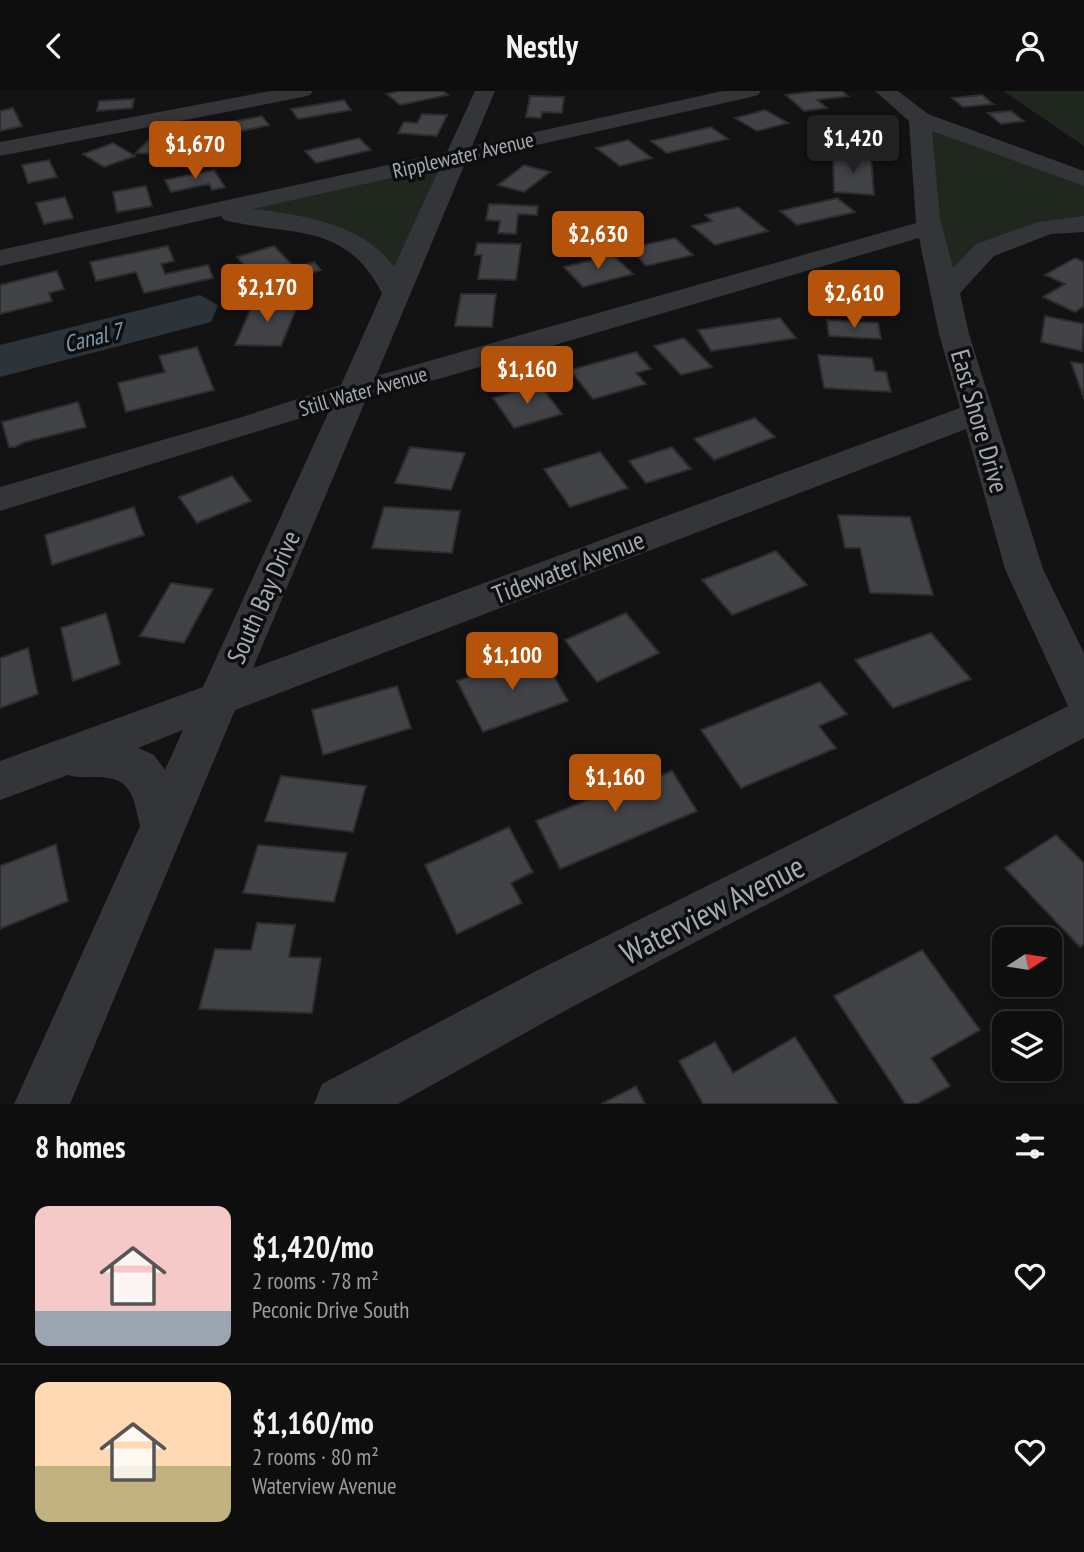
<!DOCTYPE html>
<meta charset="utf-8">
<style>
body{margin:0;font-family:"PT Sans Narrow",sans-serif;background:#1c1c1d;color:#f1f3f6;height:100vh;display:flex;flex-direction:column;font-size:26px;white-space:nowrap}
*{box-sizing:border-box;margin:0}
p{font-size:23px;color:#9b9c9e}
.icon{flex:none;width:38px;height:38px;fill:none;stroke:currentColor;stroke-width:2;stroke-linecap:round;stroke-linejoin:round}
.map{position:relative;height:1013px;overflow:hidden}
.panel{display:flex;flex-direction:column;background:#0e0e0f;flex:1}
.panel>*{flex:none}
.needle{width:46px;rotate:78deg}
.tools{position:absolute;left:992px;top:836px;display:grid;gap:14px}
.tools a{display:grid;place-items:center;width:70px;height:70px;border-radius:14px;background:#0e0e0f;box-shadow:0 4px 10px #0003,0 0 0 2px #2e2e2f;font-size:35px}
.price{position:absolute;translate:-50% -60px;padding:0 16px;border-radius:7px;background:#b45309;color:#fff;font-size:23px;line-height:46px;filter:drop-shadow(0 2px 4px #0008)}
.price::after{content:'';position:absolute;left:50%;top:42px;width:21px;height:16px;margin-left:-10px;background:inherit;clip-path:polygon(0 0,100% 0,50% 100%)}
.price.on{background:#222;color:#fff}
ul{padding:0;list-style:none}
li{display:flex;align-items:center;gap:21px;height:175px;padding:0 35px}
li+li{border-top:2px solid #2e2e2f}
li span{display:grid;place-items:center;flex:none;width:196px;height:140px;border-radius:14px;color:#555}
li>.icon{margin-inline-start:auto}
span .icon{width:84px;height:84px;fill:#fffc;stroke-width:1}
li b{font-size:30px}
h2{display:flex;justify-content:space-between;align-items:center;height:84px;padding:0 35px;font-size:30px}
header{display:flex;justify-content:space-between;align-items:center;height:91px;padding:0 35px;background:#0e0e0f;font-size:32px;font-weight:700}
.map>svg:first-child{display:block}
</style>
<header><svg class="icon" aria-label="back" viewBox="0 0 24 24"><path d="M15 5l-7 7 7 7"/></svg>Nestly<svg class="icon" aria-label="person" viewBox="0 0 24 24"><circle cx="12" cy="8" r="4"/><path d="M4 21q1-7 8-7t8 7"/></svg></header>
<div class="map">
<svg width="1084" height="1013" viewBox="0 0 1084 1013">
<rect width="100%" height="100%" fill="#131314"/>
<g fill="#1f271f">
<polygon points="1003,0 1084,0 1084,55"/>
<polygon points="924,32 1084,92 1084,127 1026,136 949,189"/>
<polygon points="453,68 396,196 365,156 236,122"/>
</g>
<polygon fill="#2c3439" points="200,204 218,214 211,231 0,286 0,254"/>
<g fill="#424347" stroke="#2d2d30" stroke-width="2">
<polygon points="400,0 443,0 448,4 400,14 387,3"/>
<polygon points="816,0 842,0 848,5 817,9 827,17 804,20 786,4"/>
<polygon points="982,4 993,13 963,16 952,7"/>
<polygon points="530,5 564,6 562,22 542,21 541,27 526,26"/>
<polygon points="134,8 132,17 97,20 99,10"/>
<polygon points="344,9 351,19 298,28 291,18"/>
<polygon points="13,17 22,35 0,40 0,20"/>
<polygon points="765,19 788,32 757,40 735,27"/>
<polygon points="1011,20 1024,30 1001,33 988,22"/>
<polygon points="422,23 447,24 437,45 398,42 404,31 417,32"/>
<polygon points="262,25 269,34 201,49 194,38"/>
<polygon points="828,32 862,34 864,50 873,50 874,58 830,55"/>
<polygon points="711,36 728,48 667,62 651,50"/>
<polygon points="153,44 181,46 165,64 136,62"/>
<polygon points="359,47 371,59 316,72 305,60"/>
<polygon points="628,49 652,67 620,75 596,57"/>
<polygon points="113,52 135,65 104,76 83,63"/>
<polygon points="833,63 871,66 874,104 834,101"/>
<polygon points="49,69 57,86 28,92 22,74"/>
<polygon points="524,74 550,81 524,101 498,94"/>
<polygon points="214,79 225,96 212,99 209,93 171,101 165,89"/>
<polygon points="146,95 152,115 117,121 113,101"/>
<polygon points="65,106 73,127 44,133 36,112"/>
<polygon points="837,107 855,121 797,134 780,120"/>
<polygon points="489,113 538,115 537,124 518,123 516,143 498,142 500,130 486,129"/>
<polygon points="738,116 768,140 715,154 692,135 712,130 705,124"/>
<polygon points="675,147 693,164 646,175 630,157"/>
<polygon points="477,152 521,153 516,189 478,188 482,164 475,164"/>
<polygon points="168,155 174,170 161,173 165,183 208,174 213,187 144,202 136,181 96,190 90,171"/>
<polygon points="274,155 295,177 314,171 321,179 264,197 237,166"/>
<polygon points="613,164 633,183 583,196 564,176"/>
<polygon points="1075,167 1084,171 1084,215 1075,221 1043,206 1065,193 1045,184"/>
<polygon points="57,180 64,198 49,202 52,210 0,223 0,194"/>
<polygon points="864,195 889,216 853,224 829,203"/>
<polygon points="461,203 496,203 492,236 455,235"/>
<polygon points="254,210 299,211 281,255 235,254"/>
<polygon points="1045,225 1084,233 1082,260 1041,251"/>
<polygon points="780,227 796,247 711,260 698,239"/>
<polygon points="827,229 878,232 881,248 829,245"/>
<polygon points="684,247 712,276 681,284 654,255"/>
<polygon points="197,256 214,299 126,321 118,292 165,281 159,265"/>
<polygon points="636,261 651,278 636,282 646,293 593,308 570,279"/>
<polygon points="818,264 872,267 875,280 886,281 891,301 824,297"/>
<polygon points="1071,271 1084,273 1084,308"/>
<polygon points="540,294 562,323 514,337 493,307"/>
<polygon points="78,311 86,336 25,351 15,356 9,356 2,331"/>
<polygon points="755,327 775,346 714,369 694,348"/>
<polygon points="410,356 465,362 451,399 395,392"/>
<polygon points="672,356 691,378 646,392 629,370"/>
<polygon points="600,361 628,397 570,416 544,378"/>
<polygon points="232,385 251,410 197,432 179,406"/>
<polygon points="134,416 144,444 52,474 45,444"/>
<polygon points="384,416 460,420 452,462 372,457"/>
<polygon points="838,424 910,426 933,504 870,502 860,457 845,457"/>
<polygon points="776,460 807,494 732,524 702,489"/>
<polygon points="171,492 213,498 184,552 140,545"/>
<polygon points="106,522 120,573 73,590 61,537"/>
<polygon points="626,522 659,562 597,591 565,549"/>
<polygon points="931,542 971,588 893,617 855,569"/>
<polygon points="28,557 38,603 0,617 0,567"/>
<polygon points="540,561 568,610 483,641 457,590"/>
<polygon points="820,591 847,623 819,635 836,657 741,697 701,639"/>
<polygon points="397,595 411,637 323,664 312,619"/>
<polygon points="635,666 649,689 672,680 697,720 560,778 536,730 612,699 601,680"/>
<polygon points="281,685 366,695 353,741 265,730"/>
<polygon points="509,736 533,781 511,792 522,812 457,843 425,774"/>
<polygon points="1056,744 1084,772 1084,853 1080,856 1005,777"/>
<polygon points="56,753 68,810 0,838 0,775"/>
<polygon points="258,754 347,762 334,811 243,802"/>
<polygon points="257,832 295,834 289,866 321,867 312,922 199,918 215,858 251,859"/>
<polygon points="922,859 980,939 931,967 950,995 917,1013 905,1013 834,905"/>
<polygon points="795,946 838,1013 703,1013 679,970 715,951 733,982"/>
<polygon points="636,995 645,1013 601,1013"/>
</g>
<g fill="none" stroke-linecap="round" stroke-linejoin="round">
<g fill="#343539" fill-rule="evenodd">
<polygon points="270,0 313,0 310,4 303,6 0,65 0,51"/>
<path d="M475,0H495L472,55L723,0H761L758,4L751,6L466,70L376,285L916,132L909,30L875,0H898L928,23L1084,80V95L932,40L940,127L953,177L976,153L1038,131L1084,125V141L1051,143L994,165L960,202L969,243L1043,478L1084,562V647L570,917L398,1013H314L322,993L534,881L1068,615L1005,478L966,338L235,619L70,1013H14L140,735C133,705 132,686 96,686C86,686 77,687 68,684L0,709V670L203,596L330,318L0,420V396L242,326L341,294L382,202C344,129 291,146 224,129L221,125L0,175V159L447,61ZM440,76L394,176C364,133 302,124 253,118ZM919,147L939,243L960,317L253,577L367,306L442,287ZM183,639L165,679L154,664L138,657Z"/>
</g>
</g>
<g text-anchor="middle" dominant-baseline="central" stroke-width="7" stroke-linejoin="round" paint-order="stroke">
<g font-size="21" fill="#a5abb4" stroke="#0e0e0f">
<text transform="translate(463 64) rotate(-13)">Ripplewater Avenue</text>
<text transform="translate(363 300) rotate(-16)">Still Water Avenue</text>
</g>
<g font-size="23" font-style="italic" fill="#7d9bae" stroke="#0e0e0f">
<text transform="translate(93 246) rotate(-14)">Canal 7</text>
</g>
<g font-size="26" fill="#a5abb4" stroke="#0e0e0f">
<text transform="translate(980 330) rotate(74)">East Shore Drive</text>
<text transform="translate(568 476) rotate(-21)">Tidewater Avenue</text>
<text transform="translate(263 506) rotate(-66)">South Bay Drive</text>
</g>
<g font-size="32" fill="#a5abb4" stroke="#0e0e0f">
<text transform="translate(712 818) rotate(-27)">Waterview Avenue</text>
</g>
</g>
</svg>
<div class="tools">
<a><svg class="needle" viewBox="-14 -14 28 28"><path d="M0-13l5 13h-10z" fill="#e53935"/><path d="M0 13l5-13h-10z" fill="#9b9c9e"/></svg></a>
<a><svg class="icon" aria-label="layers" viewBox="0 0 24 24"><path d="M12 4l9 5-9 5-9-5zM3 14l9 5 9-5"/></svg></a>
</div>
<b class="price on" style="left:853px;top:84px">$1,420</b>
<b class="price" style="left:195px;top:90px">$1,670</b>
<b class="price" style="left:598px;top:180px">$2,630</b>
<b class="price" style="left:267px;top:233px">$2,170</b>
<b class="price" style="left:854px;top:239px">$2,610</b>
<b class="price" style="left:527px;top:315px">$1,160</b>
<b class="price" style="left:512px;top:601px">$1,100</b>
<b class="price" style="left:615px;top:723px">$1,160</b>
</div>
<section class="panel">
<h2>8 homes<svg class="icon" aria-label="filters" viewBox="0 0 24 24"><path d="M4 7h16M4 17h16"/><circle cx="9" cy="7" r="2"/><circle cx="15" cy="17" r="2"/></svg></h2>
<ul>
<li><span style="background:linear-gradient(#f6c9c9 75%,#9aa5b1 0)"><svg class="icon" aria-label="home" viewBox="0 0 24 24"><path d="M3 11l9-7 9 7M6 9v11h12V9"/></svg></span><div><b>$1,420/mo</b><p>2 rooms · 78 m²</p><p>Peconic Drive South</p></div><svg class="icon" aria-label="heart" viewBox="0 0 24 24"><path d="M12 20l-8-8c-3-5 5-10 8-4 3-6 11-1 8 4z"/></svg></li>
<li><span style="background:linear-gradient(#ffd9b3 60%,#c2b280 0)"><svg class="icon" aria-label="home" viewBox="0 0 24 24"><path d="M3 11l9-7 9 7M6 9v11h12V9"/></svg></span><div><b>$1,160/mo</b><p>2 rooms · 80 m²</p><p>Waterview Avenue</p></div><svg class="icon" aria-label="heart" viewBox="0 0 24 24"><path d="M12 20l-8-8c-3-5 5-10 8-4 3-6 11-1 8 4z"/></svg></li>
</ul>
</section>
